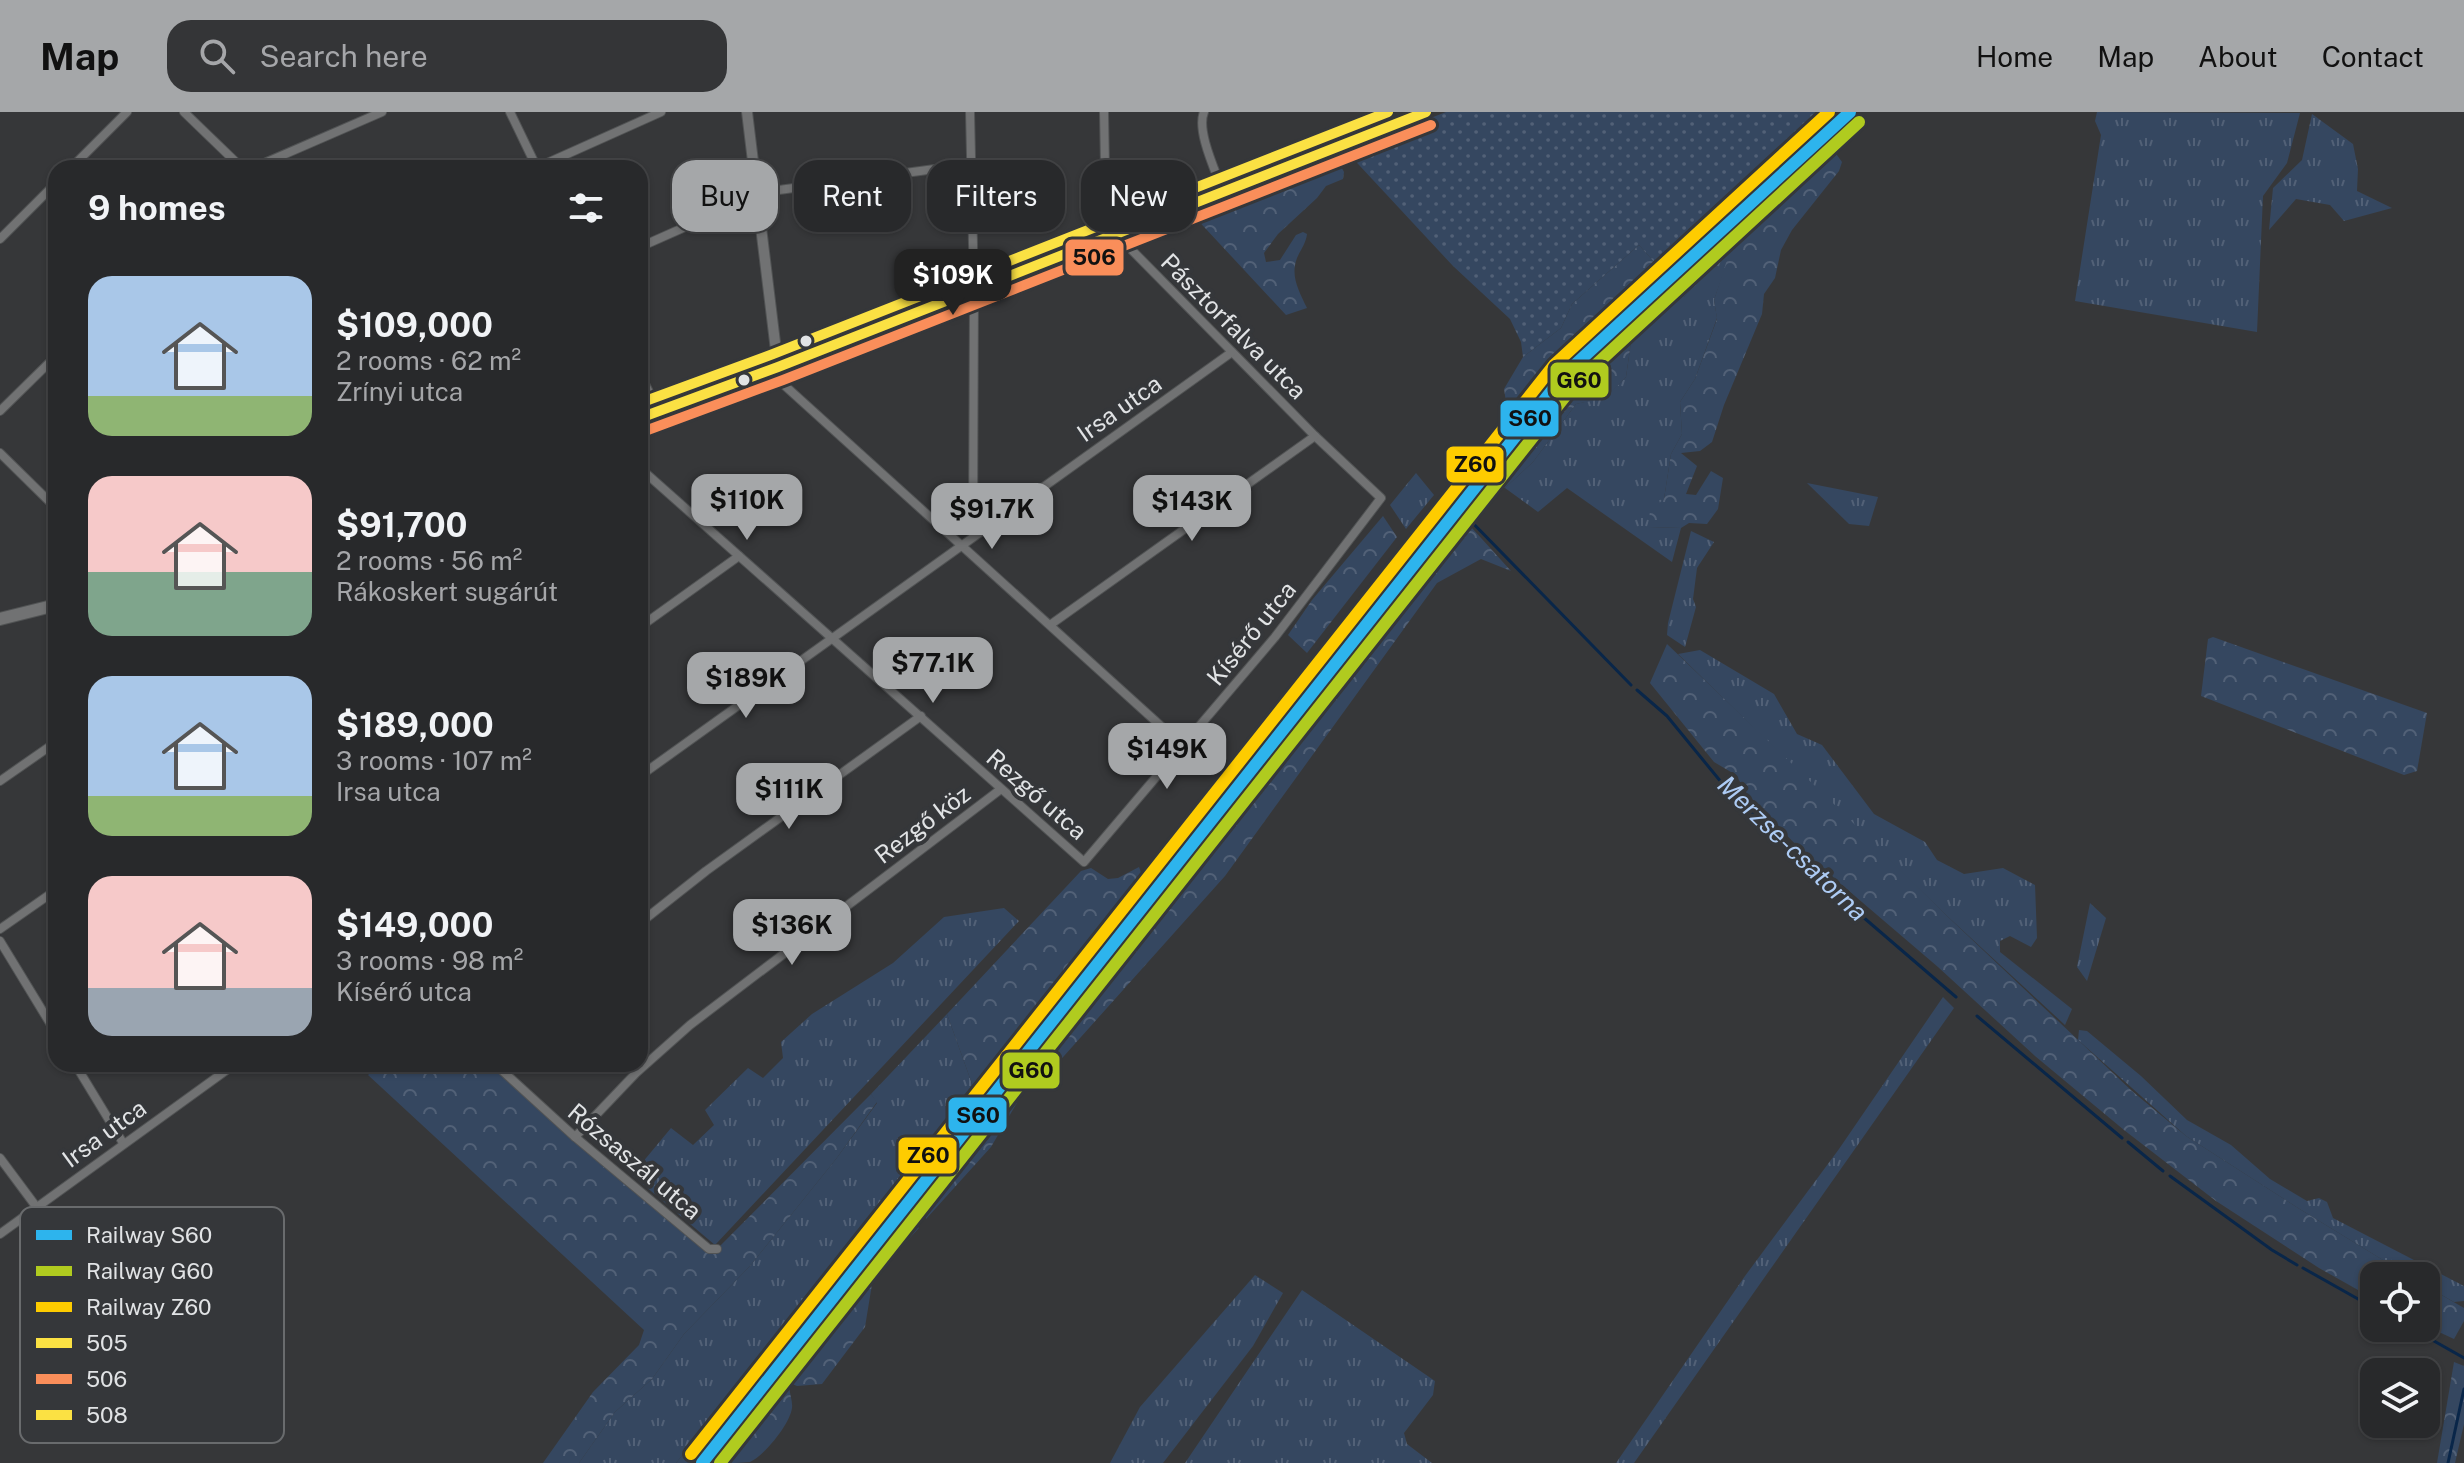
<!DOCTYPE html>
<meta charset="utf-8">
<style>
body{margin:0;font-family:"Public Sans",sans-serif;background:#343537;color:#f1f3f6;height:100vh;display:flex;flex-direction:column;font-size:30px;white-space:nowrap}
*{box-sizing:border-box;margin:0}
p{font-size:26px;color:#a5a6a9}
.icon{flex:none;width:44px;height:44px;fill:none;stroke:currentColor;stroke-width:2;stroke-linecap:round;stroke-linejoin:round}
.map{position:relative;flex:1;overflow:hidden}
.side{position:absolute;left:48px;top:48px;width:600px;height:912px;display:flex;flex-direction:column;background:#28292b;border-radius:24px;box-shadow:0 2px 6px #0004,0 0 0 2px #444547}
.side>*{flex:none}
.top-card{position:absolute;left:672px;top:48px;width:760px;height:72px;display:flex;gap:16px}
.controls{position:absolute;left:2360px;top:1150px;display:grid;gap:16px}
.controls a{display:grid;place-items:center;width:80px;height:80px;border-radius:16px;background:#28292b;box-shadow:0 2px 6px #0004,0 0 0 2px #444547;font-size:40px}
.price{position:absolute;translate:-50% -68px;padding:0 18px;border-radius:16px;background:#a5a7a9;color:#111;font-size:26px;line-height:52px;filter:drop-shadow(0 2px 4px #0008)}
.price::after{content:'';position:absolute;left:50%;top:48px;width:24px;height:18px;margin-left:-12px;background:inherit;clip-path:polygon(0 0,100% 0,50% 100%)}
.price.active{background:#222;color:#fff}
ul{padding:0;list-style:none}
li{display:flex;align-items:center;gap:24px;height:200px;padding:0 40px}
li span{display:grid;place-items:center;flex:none;width:224px;height:160px;border-radius:24px;color:#555}
li>.icon{margin-inline-start:auto}
span .icon{width:96px;height:96px;fill:#fffc;stroke-width:1}
li b{font-size:34px}
h2{display:flex;justify-content:space-between;align-items:center;height:96px;padding:0 40px;font-size:34px}
.pill{padding:0 28px;border-radius:24px;background:#28292b;box-shadow:0 2px 6px #0004,0 0 0 2px #444547;font-size:28px;line-height:72px}
.pill.active{background:#a5a7a9;color:#111}
header{display:flex;align-items:center;gap:48px;box-sizing:border-box;height:112px;padding:0 40px;background:#a5a7a9;color:#111}
header strong{font-size:38px}
nav{display:flex;gap:44px;margin-inline-start:auto;font-size:28px}
.search{width:560px;height:72px;background:#343537;display:flex;align-items:center;gap:20px;box-sizing:border-box;padding:0 28px;border-radius:24px;color:#a5a6a9;font-size:30px}
.map>svg:first-child{display:block}
</style>
<header>
<strong>Map</strong>
<div class="search"><svg class="icon" aria-label="search" viewBox="0 0 24 24"><circle cx="10" cy="10" r="6"/><path d="M15 15l6 6"/></svg>Search here</div>
<nav><a>Home</a><a>Map</a><a>About</a><a>Contact</a></nav>
</header>
<div class="map">
<svg width="2464" height="1351" viewBox="0 0 2464 1351">
<defs>
<pattern id="grass-tufts" width="24" height="20" patternUnits="userSpaceOnUse" patternTransform="scale(2)"><rect width="24" height="20" fill="#354760"/><path d="M3 7l-1-3M5 7V3M7 7l1-3M15 17l-1-3M17 17v-4M19 17l1-3" fill="none" stroke="#526177"/></pattern>
<pattern id="forest-crowns" width="20" height="18" patternUnits="userSpaceOnUse" patternTransform="scale(2)"><rect width="20" height="18" fill="#354760"/><path d="M2 6a3 3 0 1 1 6 0M12 15a3 3 0 1 1 6 0" fill="none" stroke="#526177"/></pattern>
<pattern id="garden-dots" width="8" height="8" patternUnits="userSpaceOnUse" patternTransform="scale(2)"><rect width="8" height="8" fill="#354760"/><path d="M2 2h.1M6 6h.1" fill="none" stroke="#526177" stroke-width="1.8" stroke-linecap="round"/></pattern>
</defs>
<rect width="100%" height="100%" fill="#363739"/>
<g fill="url(#grass-tufts)">
<polygon points="2097,0 2300,1 2287,51 2263,84 2257,220 2075,189 2101,23 2095,9"/>
<polygon points="2312,2 2353,32 2358,57 2357,79 2392,96 2344,109 2330,93 2296,87 2269,118 2273,76 2302,48"/>
<polygon points="1720,145 1728,148 1714,188 1717,206 1695,267 1680,290 1682,322 1671,342 1664,387 1649,415 1681,416 1672,450 1567,376 1538,400 1505,376 1533,350 1576,292 1606,285 1626,265 1633,216 1672,177 1671,183 1684,185"/>
<polygon points="1416,361 1434,383 1406,417 1390,393"/>
<polygon points="1807,371 1878,385 1869,414 1849,412"/>
<polygon points="1691,419 1714,430 1697,456 1693,487 1696,495 1685,535 1667,523 1668,511"/>
<polygon points="1700,538 1774,582 1797,622 1822,633 1874,702 1925,730 1937,748 1964,762 2003,756 2035,773 2037,826 2031,835 2010,824 2000,829 2000,840 2072,897 2065,913 1946,803 1678,542"/>
<polygon points="2090,791 2106,806 2087,869 2077,855"/>
<polygon points="1004,796 1019,809 715,1133 632,1063 671,1016 693,1033 714,1013 705,998 748,956 763,966 783,946 781,930 812,902 893,851 944,805"/>
<polygon points="1943,885 1954,896 1634,1351 1616,1351 1745,1164 1839,1037"/>
<polygon points="947,902 976,983 932,1040 930,1036 676,1351 579,1351 615,1300 652,1267 684,1222 750,1154 836,1047 877,991 871,982"/>
<polygon points="2079,918 2087,919 2141,964 2187,1008 2231,1033 2270,1067 2307,1089 2319,1086 2327,1090 2333,1106 2464,1174 2464,1189 2454,1190 2426,1174 2426,1164 2409,1164 2298,1096 2186,1024 2078,928"/>
<polygon points="1255,1163 1283,1181 1253,1234 1163,1351 1110,1351 1140,1295"/>
<polygon points="1302,1178 1435,1269 1433,1283 1404,1321 1407,1332 1432,1351 1185,1351"/>
</g>
<g fill="url(#forest-crowns)">
<polygon points="1831,35 1842,50 1839,59 1792,118 1781,138 1775,166 1764,182 1762,202 1724,293 1712,330 1700,339 1681,341 1697,354 1686,382 1696,383 1711,359 1723,366 1718,397 1707,412 1689,411 1681,416 1648,415 1650,399 1664,387 1671,342 1682,322 1680,290 1695,267 1717,207 1714,188 1727,148 1720,145 1684,185 1670,183 1672,177"/>
<path d="M1335,43L1344,60L1343,67L1326,74L1317,86L1278,122L1264,141L1266,150L1280,148L1296,123L1303,120L1307,122C1306,131 1301,137 1297,146C1290,164 1299,179 1307,196L1286,203L1192,102L1221,96L1228,86Z"/>
<polygon points="1639,133 1656,152 1631,172 1635,178 1520,292 1507,296 1504,277 1523,245 1561,216 1572,192"/>
<polygon points="1633,216 1626,265 1606,286 1576,292 1533,350 1505,376 1482,367 1567,274"/>
<polygon points="1383,404 1397,425 1307,541 1288,523 1312,488"/>
<polygon points="1462,405 1511,459 1481,447 1437,471 1225,764 1047,963 1025,977 991,1035 926,1107 921,1084 1009,971 1174,767"/>
<polygon points="2213,525 2427,601 2417,659 2404,663 2201,584 2208,527"/>
<polygon points="1667,532 1838,696 1946,803 2132,979 2186,1024 2298,1096 2409,1164 2374,1164 2374,1187 2319,1156 2216,1089 2124,1018 2035,944 1938,855 1801,738 1747,682 1736,663 1714,650 1650,571"/>
<polygon points="1139,755 1143,766 976,983 947,902 1081,759 1091,756 1108,767 1118,766"/>
<polygon points="380,952 495,952 709,1137 717,1137 871,982 877,990 836,1047 750,1154 684,1222 652,1267 615,1300 579,1351 543,1351 593,1280 639,1233 644,1218 368,963"/>
<polygon points="930,1035 932,1040 690,1351 676,1351"/>
<path d="M910,1108L919,1116L873,1166L865,1215L822,1272L797,1274L790,1271C788,1280 793,1288 792,1296C790,1312 764,1344 750,1350C742,1351 728,1351 719,1351Z"/>
<polygon points="2426,1174 2464,1196 2464,1209 2454,1227 2426,1214"/>
<polygon points="2454,1250 2464,1254 2464,1312 2455,1351 2437,1351"/>
</g>
<polygon fill="url(#garden-dots)" points="1446,0 1833,0 1663,160 1639,133 1572,192 1561,216 1523,245 1521,230 1510,207 1453,154 1346,39"/>
<g fill="none" stroke-linecap="round" stroke-linejoin="round">
<g stroke="#092649" stroke-width="3">
<polyline points="1445,418 1462,400 1631,573"/>
<polyline points="1637,578 1667,604 1726,676 1813,762 1956,885"/>
<polyline points="1977,904 2122,1026"/>
<polyline points="2128,1030 2163,1059"/>
<polyline points="2170,1064 2272,1138 2297,1153"/>
<polyline points="2303,1156 2374,1196"/>
<polyline points="2411,1216 2464,1246"/>
<polyline points="2448,1351 2464,1277"/>
</g>
<defs>
<g id="minor">
<polyline points="184,0 242,56"/>
<polyline points="510,0 537,56"/>
<polyline points="970,0 974,177 973,424"/>
<path d="M1204,0C1196,19 1216,60 1223,80"/>
<polyline points="71,56 127,0"/>
<polyline points="253,56 382,0"/>
<polyline points="536,56 661,0"/>
<polyline points="0,127 56,71"/>
<polyline points="640,135 764,80 972,52"/>
<polyline points="778,255 778,264 783,272 1183,634"/>
<polyline points="640,262 659,300"/>
<polyline points="0,299 56,244"/>
<polyline points="0,341 56,396"/>
<polyline points="640,356 1084,750 1275,525 1381,386 1315,324 1116,122 1106,110 1104,0"/>
<polyline points="1050,513 1315,324"/>
<polyline points="640,515 739,444"/>
<polyline points="640,664 1232,240"/>
<polyline points="0,669 56,630"/>
<polyline points="640,811 706,759 921,604"/>
<polyline points="0,817 56,778"/>
<polyline points="0,829 56,921"/>
<polyline points="75,952 123,1031"/>
<polyline points="495,952 575,1025 709,1137 717,1137"/>
<polyline points="575,1025 636,961 690,913 1001,677"/>
<polyline points="0,1046 84,1159"/>
<polyline points="0,1122 235,952"/>
</g>
<polyline id="tertiary" points="747,0 778,255"/>
<g id="secondary">
<polyline points="640,306 778,255 1426,0"/>
<polyline points="0,507 56,493"/>
</g>
</defs>
<use href="#minor" stroke="#515354" stroke-width="10"/>
<use href="#tertiary" stroke="#515354" stroke-width="12"/>
<use href="#secondary" stroke="#515354" stroke-width="14"/>
<use href="#minor" stroke="#717273" stroke-width="8"/>
<use href="#tertiary" stroke="#717273" stroke-width="10"/>
<use href="#secondary" stroke="#717273" stroke-width="12"/>
<defs>
<polyline id="bus-1" points="640,306 778,255 1426,0"/>
<polyline id="bus-2" points="645,319 783,268 1431,13"/>
<polyline id="bus-3" points="640,291 773,242 1388,0"/>
</defs>
<use href="#bus-1" stroke="#35373a" stroke-width="16"/>
<use href="#bus-2" stroke="#35373a" stroke-width="16"/>
<use href="#bus-3" stroke="#35373a" stroke-width="16"/>
<use href="#bus-1" stroke="#fbe143" stroke-width="10"/>
<use href="#bus-2" stroke="#fa8e5a" stroke-width="10"/>
<use href="#bus-3" stroke="#fbe143" stroke-width="10"/>
<defs>
<polyline id="rail-1" points="702,1351 1565,262 1850,0"/>
<polyline id="rail-2" points="720,1351 1575,272 1859,10"/>
<polyline id="rail-3" points="691,1342 1554,253 1829,0"/>
</defs>
<use href="#rail-1" stroke="#35373a" stroke-width="18"/>
<use href="#rail-2" stroke="#35373a" stroke-width="18"/>
<use href="#rail-3" stroke="#35373a" stroke-width="18"/>
<use href="#rail-1" stroke="#2db4ed" stroke-width="12"/>
<use href="#rail-2" stroke="#b0cb1f" stroke-width="12"/>
<use href="#rail-3" stroke="#fecc00" stroke-width="12"/>
</g>
<g fill="#e1e3e5" stroke="#35373a" stroke-width="3">
<circle cx="806" cy="229" r="7"/>
<circle cx="744" cy="268" r="7"/>
</g>
<g text-anchor="middle" dominant-baseline="central" stroke-width="8" stroke-linejoin="round" paint-order="stroke">
<g font-size="24" fill="#e1e3e5" stroke="#35373a">
<text transform="translate(1234 214) rotate(45)">Pásztorfalva utca</text>
<text transform="translate(1119 296) rotate(-35)">Irsa utca</text>
<text transform="translate(1251 521) rotate(-51)">Kísérő utca</text>
<text transform="translate(1037 682) rotate(41)">Rezgő utca</text>
<text transform="translate(922 712) rotate(-37)">Rezgő köz</text>
<text transform="translate(104 1021) rotate(-36)">Irsa utca</text>
<text transform="translate(635 1049) rotate(40)">Rózsaszál utca</text>
</g>
<g font-size="26" font-style="italic" fill="#adcbf4" stroke="#35373a">
<text transform="translate(1793 736) rotate(44)">Merzse-csatorna</text>
</g>
</g>
<rect x="20" y="1095" width="264" height="236" rx="12" fill="#35373a" stroke="#696b6d" stroke-width="2"/>
<rect x="36" y="1118" width="36" height="10" fill="#2db4ed"/>
<rect x="36" y="1154" width="36" height="10" fill="#b0cb1f"/>
<rect x="36" y="1190" width="36" height="10" fill="#fecc00"/>
<rect x="36" y="1226" width="36" height="10" fill="#fbe143"/>
<rect x="36" y="1262" width="36" height="10" fill="#fa8e5a"/>
<rect x="36" y="1298" width="36" height="10" fill="#fbe143"/>
<g font-size="22" fill="#e1e3e5">
<text x="86" y="1131">Railway S60</text>
<text x="86" y="1167">Railway G60</text>
<text x="86" y="1203">Railway Z60</text>
<text x="86" y="1239">505</text>
<text x="86" y="1275">506</text>
<text x="86" y="1311">508</text>
</g>
<g stroke="#35373a" stroke-width="3">
<rect x="1064" y="126" width="61" height="39" rx="8" fill="#fa8e5a"/>
<rect x="1549" y="249" width="61" height="38" rx="8" fill="#b0cb1f"/>
<rect x="1499" y="287" width="61" height="39" rx="8" fill="#2db4ed"/>
<rect x="1445" y="333" width="60" height="39" rx="8" fill="#fecc00"/>
<rect x="1001" y="939" width="60" height="39" rx="8" fill="#b0cb1f"/>
<rect x="947" y="984" width="61" height="38" rx="8" fill="#2db4ed"/>
<rect x="897" y="1024" width="61" height="39" rx="8" fill="#fecc00"/>
</g>
<g font-size="22" text-anchor="middle" font-weight="bold" fill="#111">
<text x="1094" y="153">506</text>
<text x="1579" y="276">G60</text>
<text x="1530" y="314">S60</text>
<text x="1475" y="360">Z60</text>
<text x="1031" y="966">G60</text>
<text x="978" y="1011">S60</text>
<text x="928" y="1051">Z60</text>
</g>
</svg>
<div class="controls">
<a><svg class="icon" aria-label="locate" viewBox="0 0 24 24"><circle cx="12" cy="12" r="6"/><path d="M12 2v4M12 18v4M2 12h4M18 12h4"/></svg></a>
<a><svg class="icon" aria-label="layers" viewBox="0 0 24 24"><path d="M12 4l9 5-9 5-9-5zM3 14l9 5 9-5"/></svg></a>
</div>
<b class="price active" style="left:953px;top:205px">$109K</b>
<b class="price" style="left:747px;top:430px">$110K</b>
<b class="price" style="left:1192px;top:431px">$143K</b>
<b class="price" style="left:992px;top:439px">$91.7K</b>
<b class="price" style="left:933px;top:593px">$77.1K</b>
<b class="price" style="left:746px;top:608px">$189K</b>
<b class="price" style="left:1167px;top:679px">$149K</b>
<b class="price" style="left:789px;top:719px">$111K</b>
<b class="price" style="left:792px;top:855px">$136K</b>
<div class="top-card">
<a class="pill active">Buy</a>
<a class="pill">Rent</a>
<a class="pill">Filters</a>
<a class="pill">New</a>
</div>
<section class="side">
<h2>9 homes<svg class="icon" aria-label="filters" viewBox="0 0 24 24"><path d="M4 7h16M4 17h16"/><circle cx="9" cy="7" r="2"/><circle cx="15" cy="17" r="2"/></svg></h2>
<ul>
<li><span style="background:linear-gradient(#a9c7e8 75%,#8fb573 0)"><svg class="icon" aria-label="home" viewBox="0 0 24 24"><path d="M3 11l9-7 9 7M6 9v11h12V9"/></svg></span><div><b>$109,000</b><p>2 rooms · 62 m²</p><p>Zrínyi utca</p></div></li>
<li><span style="background:linear-gradient(#f6c9c9 60%,#7fa58c 0)"><svg class="icon" aria-label="home" viewBox="0 0 24 24"><path d="M3 11l9-7 9 7M6 9v11h12V9"/></svg></span><div><b>$91,700</b><p>2 rooms · 56 m²</p><p>Rákoskert sugárút</p></div></li>
<li><span style="background:linear-gradient(#a9c7e8 75%,#8fb573 0)"><svg class="icon" aria-label="home" viewBox="0 0 24 24"><path d="M3 11l9-7 9 7M6 9v11h12V9"/></svg></span><div><b>$189,000</b><p>3 rooms · 107 m²</p><p>Irsa utca</p></div></li>
<li><span style="background:linear-gradient(#f6c9c9 70%,#9aa5b1 0)"><svg class="icon" aria-label="home" viewBox="0 0 24 24"><path d="M3 11l9-7 9 7M6 9v11h12V9"/></svg></span><div><b>$149,000</b><p>3 rooms · 98 m²</p><p>Kísérő utca</p></div></li>
</ul>
</section>
</div>
